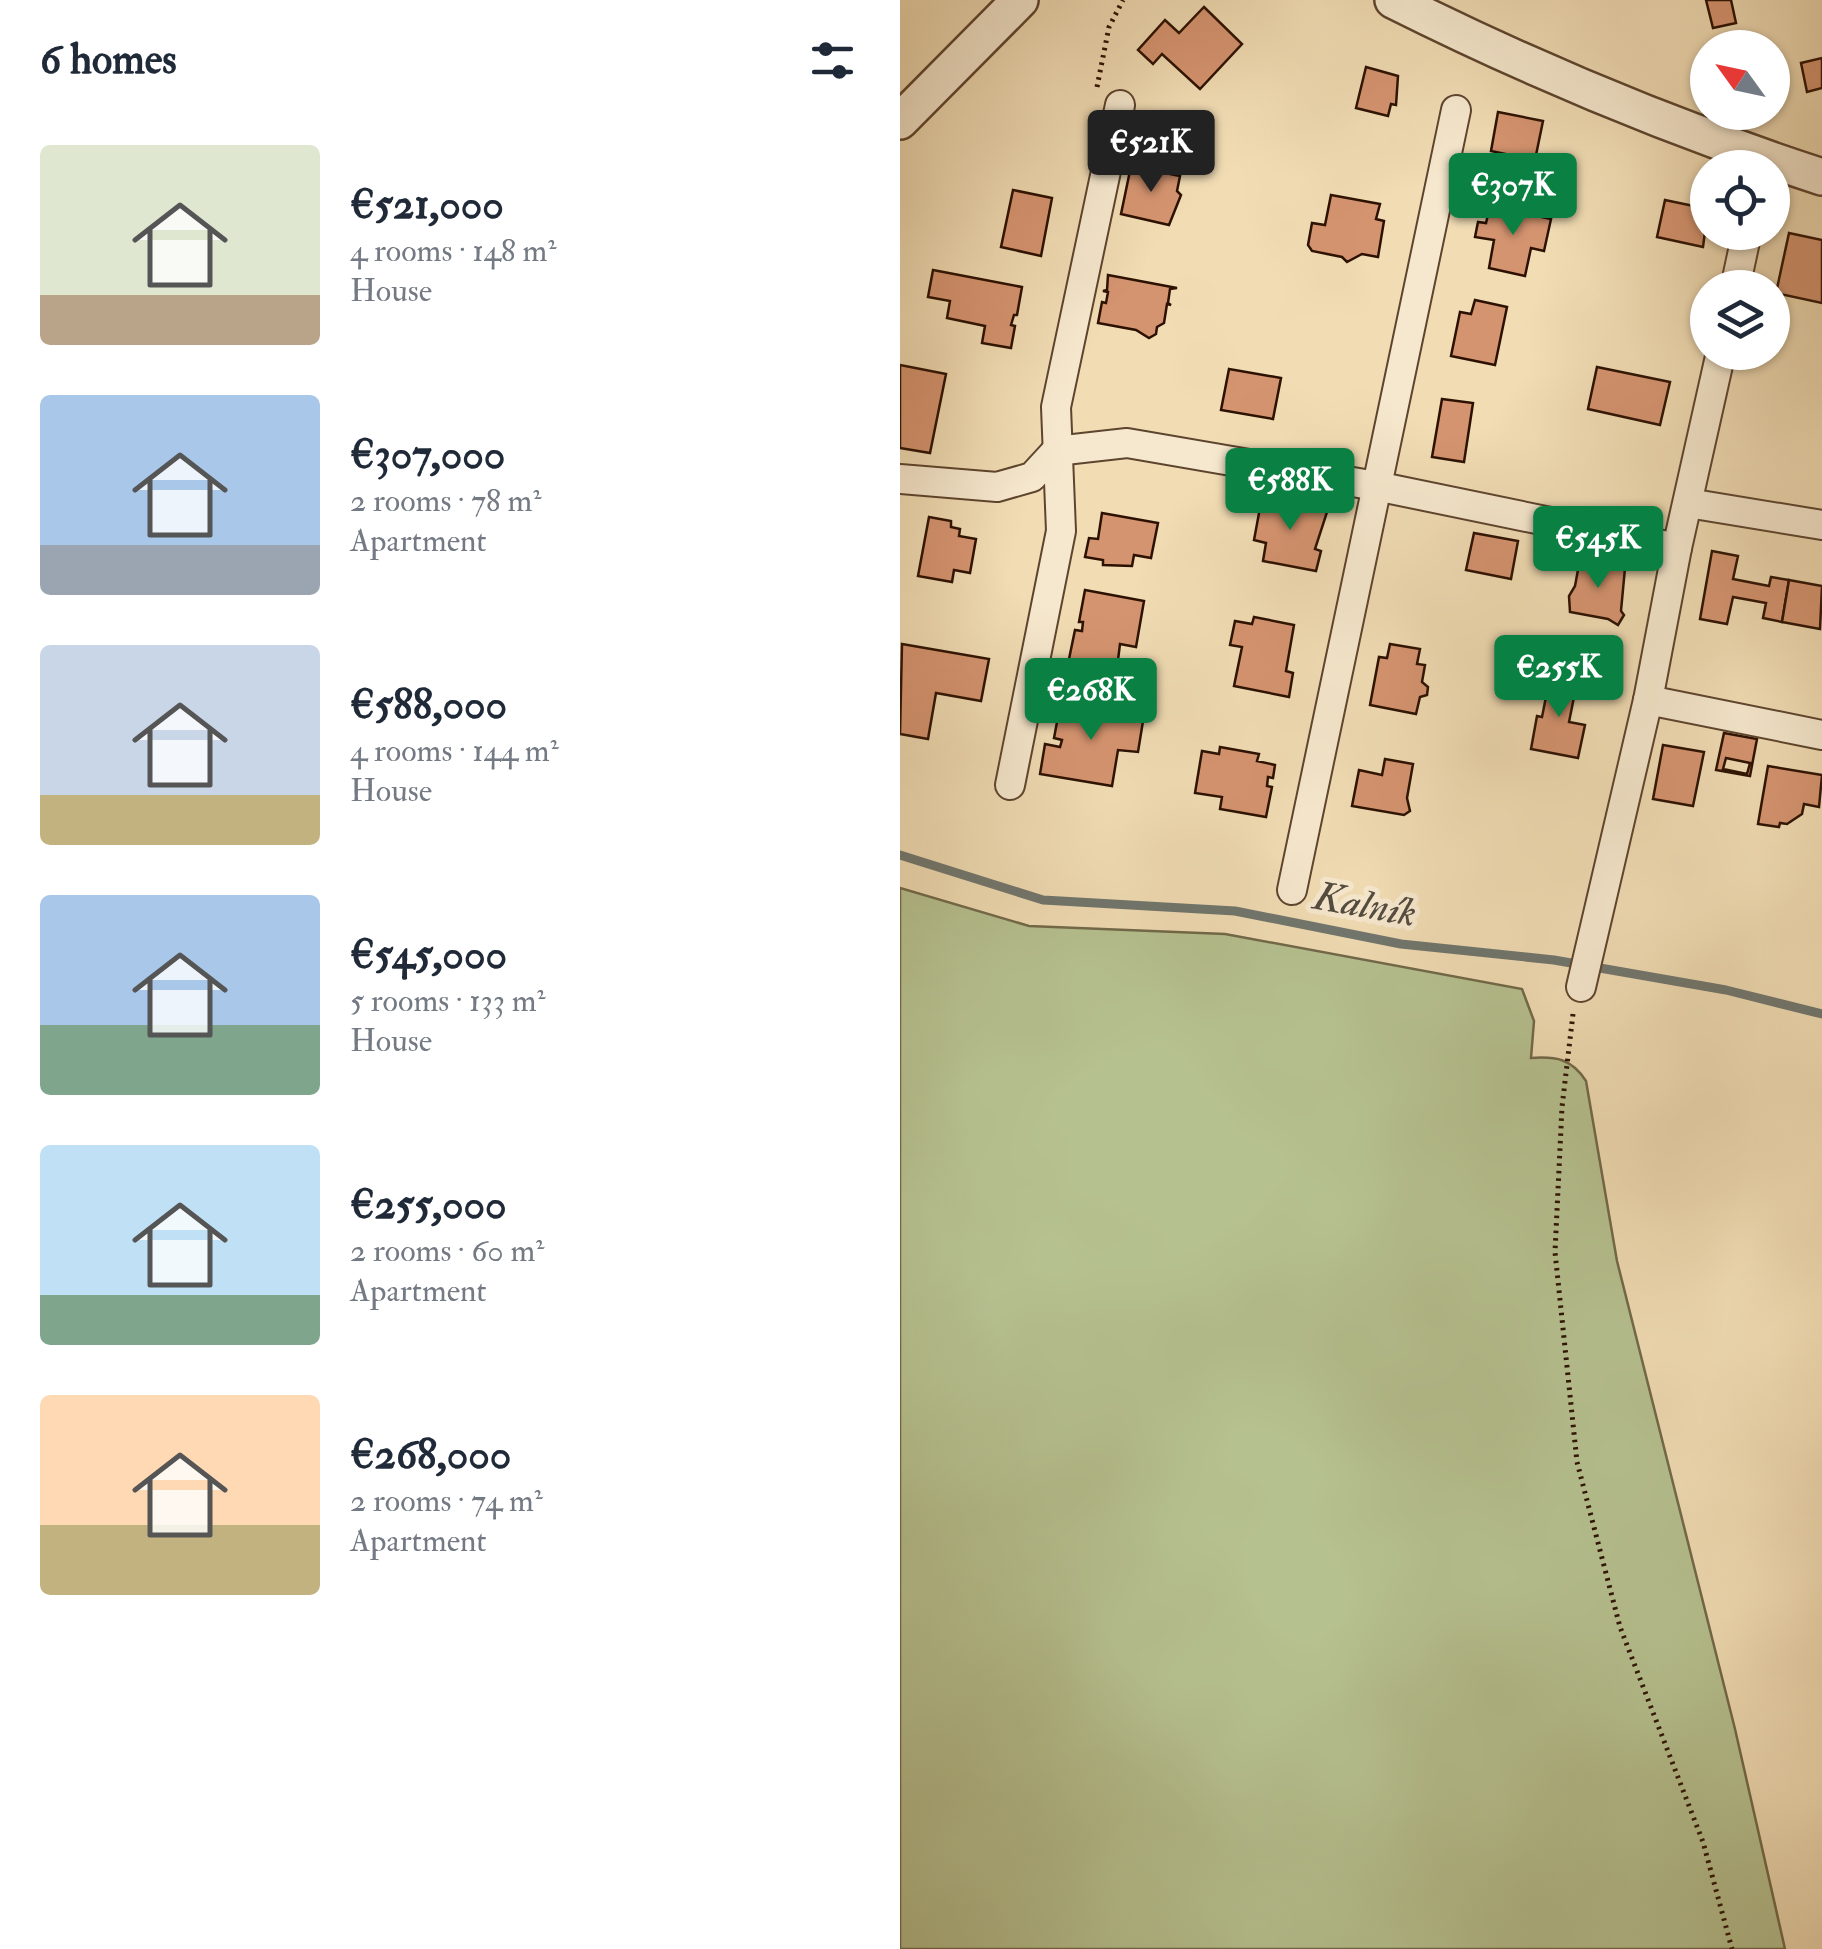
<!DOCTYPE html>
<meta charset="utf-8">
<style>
body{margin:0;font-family:"IM FELL Double Pica",serif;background:#f2f2f3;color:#1f2937;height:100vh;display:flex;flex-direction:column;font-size:38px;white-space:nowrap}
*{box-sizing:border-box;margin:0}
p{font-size:32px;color:#747a83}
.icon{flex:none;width:55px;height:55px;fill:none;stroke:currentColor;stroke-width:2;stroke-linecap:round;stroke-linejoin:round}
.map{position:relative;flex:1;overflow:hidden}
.drawer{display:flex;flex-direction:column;background:#fff;width:900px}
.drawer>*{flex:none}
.needle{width:65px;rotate:303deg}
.buttons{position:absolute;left:790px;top:30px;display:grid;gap:20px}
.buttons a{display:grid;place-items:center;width:100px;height:100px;border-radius:50%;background:#fff;box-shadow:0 2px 8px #0004;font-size:50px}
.price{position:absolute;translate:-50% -85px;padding:0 22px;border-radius:10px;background:#0b8043;color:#fff;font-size:32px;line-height:65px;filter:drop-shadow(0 2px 5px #0008)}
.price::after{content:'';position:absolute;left:50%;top:60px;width:30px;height:22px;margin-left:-15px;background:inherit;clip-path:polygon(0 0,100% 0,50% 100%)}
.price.current{background:#222;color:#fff}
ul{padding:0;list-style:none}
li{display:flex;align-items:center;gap:30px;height:250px;padding:0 40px}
li span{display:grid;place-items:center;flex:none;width:280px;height:200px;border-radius:10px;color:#555}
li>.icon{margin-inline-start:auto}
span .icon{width:120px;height:120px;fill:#fffc;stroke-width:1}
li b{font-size:42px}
h2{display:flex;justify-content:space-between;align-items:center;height:120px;padding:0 40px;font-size:42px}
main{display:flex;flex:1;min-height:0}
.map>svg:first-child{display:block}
</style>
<main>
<section class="drawer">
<h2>6 homes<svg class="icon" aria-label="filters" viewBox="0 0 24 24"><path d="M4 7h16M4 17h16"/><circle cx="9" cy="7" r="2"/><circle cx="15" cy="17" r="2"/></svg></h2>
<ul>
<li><span style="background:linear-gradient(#dfe7d0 75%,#b9a48a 0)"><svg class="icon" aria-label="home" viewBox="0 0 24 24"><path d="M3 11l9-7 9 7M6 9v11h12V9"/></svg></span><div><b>€521,000</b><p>4 rooms · 148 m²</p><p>House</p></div></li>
<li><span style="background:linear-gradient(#a9c7e8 75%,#9aa5b1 0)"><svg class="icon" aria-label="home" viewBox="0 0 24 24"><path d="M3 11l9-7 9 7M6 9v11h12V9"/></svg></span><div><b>€307,000</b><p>2 rooms · 78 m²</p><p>Apartment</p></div></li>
<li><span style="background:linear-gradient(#c9d6e8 75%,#c2b280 0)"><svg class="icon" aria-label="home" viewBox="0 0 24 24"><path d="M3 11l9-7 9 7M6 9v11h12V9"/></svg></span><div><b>€588,000</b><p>4 rooms · 144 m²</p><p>House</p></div></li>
<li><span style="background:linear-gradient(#a9c7e8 65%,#7fa58c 0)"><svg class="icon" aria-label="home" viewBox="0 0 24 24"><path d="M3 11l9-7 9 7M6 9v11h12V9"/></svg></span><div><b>€545,000</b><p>5 rooms · 133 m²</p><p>House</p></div></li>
<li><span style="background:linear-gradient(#bfe0f5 75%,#7fa58c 0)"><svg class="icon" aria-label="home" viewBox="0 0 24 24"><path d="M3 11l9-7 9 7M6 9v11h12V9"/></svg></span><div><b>€255,000</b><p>2 rooms · 60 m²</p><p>Apartment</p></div></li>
<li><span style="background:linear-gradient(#ffd9b3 65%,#c2b280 0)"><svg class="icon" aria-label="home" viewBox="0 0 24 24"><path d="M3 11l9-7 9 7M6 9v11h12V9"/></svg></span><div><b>€268,000</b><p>2 rooms · 74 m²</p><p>Apartment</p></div></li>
</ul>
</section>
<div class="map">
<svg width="922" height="1949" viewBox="0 0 922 1949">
<rect width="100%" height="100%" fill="#f1dcb4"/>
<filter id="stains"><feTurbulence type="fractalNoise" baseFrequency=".002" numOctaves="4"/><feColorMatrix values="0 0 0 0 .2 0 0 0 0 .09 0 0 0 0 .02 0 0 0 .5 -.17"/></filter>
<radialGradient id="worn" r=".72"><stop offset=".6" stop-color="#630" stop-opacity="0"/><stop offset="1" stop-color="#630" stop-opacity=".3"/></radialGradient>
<path fill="#b6c190" stroke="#716949" stroke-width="2.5" d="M0,888L129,926L325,934L622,989L634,1021L631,1058C656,1056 672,1059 686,1081L717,1261L835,1729L885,1949H0Z"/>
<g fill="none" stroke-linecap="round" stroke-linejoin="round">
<polyline stroke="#70766e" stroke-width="9" points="0,855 143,900 335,911 501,944 654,960 826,990 922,1014"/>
</g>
<g fill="#d59470" stroke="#2c1102" stroke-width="2.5" fill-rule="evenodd">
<polygon points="806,0 831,0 836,23 813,28"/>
<polygon points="304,7 342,44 300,89 262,54 253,64 238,50 265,20 279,33"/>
<polygon points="922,58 922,88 907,92 901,63"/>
<polygon points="466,67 498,76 496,105 491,104 488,116 456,108"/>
<polygon points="598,112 643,121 635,160 591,151"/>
<polygon points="231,166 280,176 277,191 281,195 269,225 221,214"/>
<polygon points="113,190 152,198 141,256 101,247"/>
<polygon points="431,195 480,204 476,219 484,221 478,257 462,254 447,262 442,257 412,251 408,245 412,223 425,225"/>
<polygon points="765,200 808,209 803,247 757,237"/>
<polygon points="590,206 651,219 644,251 631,248 625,276 589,268 594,240 575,237 578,222 586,223"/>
<polygon points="889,233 922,240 922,303 876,293"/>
<polygon points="33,270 122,287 117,315 114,315 111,325 115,326 111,348 82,343 85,326 47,318 50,301 28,297"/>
<polygon points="208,275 277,288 270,289 268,303 271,305 267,304 264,323 257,327 256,334 249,338 236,330 198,323 202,302 206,303 208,292 203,291 207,290"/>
<polygon points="575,300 607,307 595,365 551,356 560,312 571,314"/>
<polygon points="0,365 46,374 30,453 0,448"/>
<polygon points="697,367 770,382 760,425 688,409"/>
<polygon points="329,369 381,378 373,419 321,410"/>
<polygon points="542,399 573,403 564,462 532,457"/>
<polygon points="362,497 428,509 415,549 421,551 416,571 363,561 366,543 354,540"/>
<polygon points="202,513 258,523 251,558 234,555 232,566 203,565 203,560 185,557 189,538 198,539"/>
<polygon points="29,517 51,521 51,527 60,529 59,536 76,539 70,573 54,570 52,582 18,576"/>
<polygon points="574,533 618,541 611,579 566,570"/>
<polygon points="812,551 838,556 833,579 869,586 871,577 889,580 882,622 863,618 866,603 833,597 827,624 800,619"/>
<polygon points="680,559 725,568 721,611 724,615 718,625 708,619 670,612 669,596 675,586"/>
<polygon points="889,580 922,586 920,629 882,622"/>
<polygon points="185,590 244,601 236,647 220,644 217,668 169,659 175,630 182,631 183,622 179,622"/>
<polygon points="354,617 394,625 386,671 393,673 389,697 334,686 342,647 330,645 335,621 352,624"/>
<polygon points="2,644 89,659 81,701 36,693 28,739 0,734"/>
<polygon points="490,644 520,649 517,664 525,665 522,682 528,687 527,695 520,697 516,714 470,705 479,657 487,658"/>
<polygon points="651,672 678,677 669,722 685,725 678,758 631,749 637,716 642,717"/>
<polygon points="161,701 244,715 238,752 218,750 212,786 140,774 145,744 160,747 162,740 154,738"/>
<path d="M824,733L857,739L850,776L816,770ZM826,758L850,763L847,774L823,769Z"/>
<polygon points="763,745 804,752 793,806 753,799"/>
<polygon points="320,747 359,754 357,761 375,765 373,778 368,777 367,786 372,787 366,817 320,809 322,797 295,793 302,751 319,754"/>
<polygon points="485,759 513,764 507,798 510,811 504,815 452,806 459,770 482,775"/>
<polygon points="868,766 922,775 919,807 904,804 902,814 887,824 880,823 879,827 858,824"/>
</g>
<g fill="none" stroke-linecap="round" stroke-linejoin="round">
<defs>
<g id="minor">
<polyline points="835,288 847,232"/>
<polyline points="0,479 97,487 132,477 156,451 227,443 476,486 777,548 821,352"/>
<polyline points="788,503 922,525"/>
<polyline points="748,700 922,735"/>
<polyline points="110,785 161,531 156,407 220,105"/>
<polyline points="392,890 556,110"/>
<polyline points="681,987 748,700 777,548"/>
</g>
<g id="tertiary">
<path d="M493,0C629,68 777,130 922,177"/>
<polyline points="0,121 120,0"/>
</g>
</defs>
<use href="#minor" stroke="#5d442e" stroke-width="32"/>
<use href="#tertiary" stroke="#5d442e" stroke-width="40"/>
<g stroke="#2c1102" stroke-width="5" stroke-dasharray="2.5 5" stroke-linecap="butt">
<polyline points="197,87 209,27 223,0"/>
<polyline points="673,1014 662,1107 655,1252 677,1462 720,1627 803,1842 832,1949"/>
</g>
<use href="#minor" stroke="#f6e8ce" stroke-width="28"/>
<use href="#tertiary" stroke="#f6e8ce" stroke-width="35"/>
</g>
<g text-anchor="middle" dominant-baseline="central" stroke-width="10" stroke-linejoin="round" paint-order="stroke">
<g font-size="40" font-style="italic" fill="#544c41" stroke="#f6e8ce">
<text transform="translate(465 905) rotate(10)">Kalník</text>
</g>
</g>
<rect width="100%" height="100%" filter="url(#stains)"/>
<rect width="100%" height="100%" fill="url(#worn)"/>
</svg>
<div class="buttons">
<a><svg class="needle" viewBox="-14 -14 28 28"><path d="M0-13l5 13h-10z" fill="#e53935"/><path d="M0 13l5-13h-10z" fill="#747a83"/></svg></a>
<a><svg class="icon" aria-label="locate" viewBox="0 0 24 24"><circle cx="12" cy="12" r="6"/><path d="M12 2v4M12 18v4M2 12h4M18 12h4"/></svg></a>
<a><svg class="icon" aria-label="layers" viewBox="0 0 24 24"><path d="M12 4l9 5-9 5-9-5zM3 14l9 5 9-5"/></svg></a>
</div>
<b class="price current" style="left:251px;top:195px">€521K</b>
<b class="price" style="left:613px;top:238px">€307K</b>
<b class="price" style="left:390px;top:533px">€588K</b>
<b class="price" style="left:698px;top:591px">€545K</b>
<b class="price" style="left:659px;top:720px">€255K</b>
<b class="price" style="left:191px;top:743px">€268K</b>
</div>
</main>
